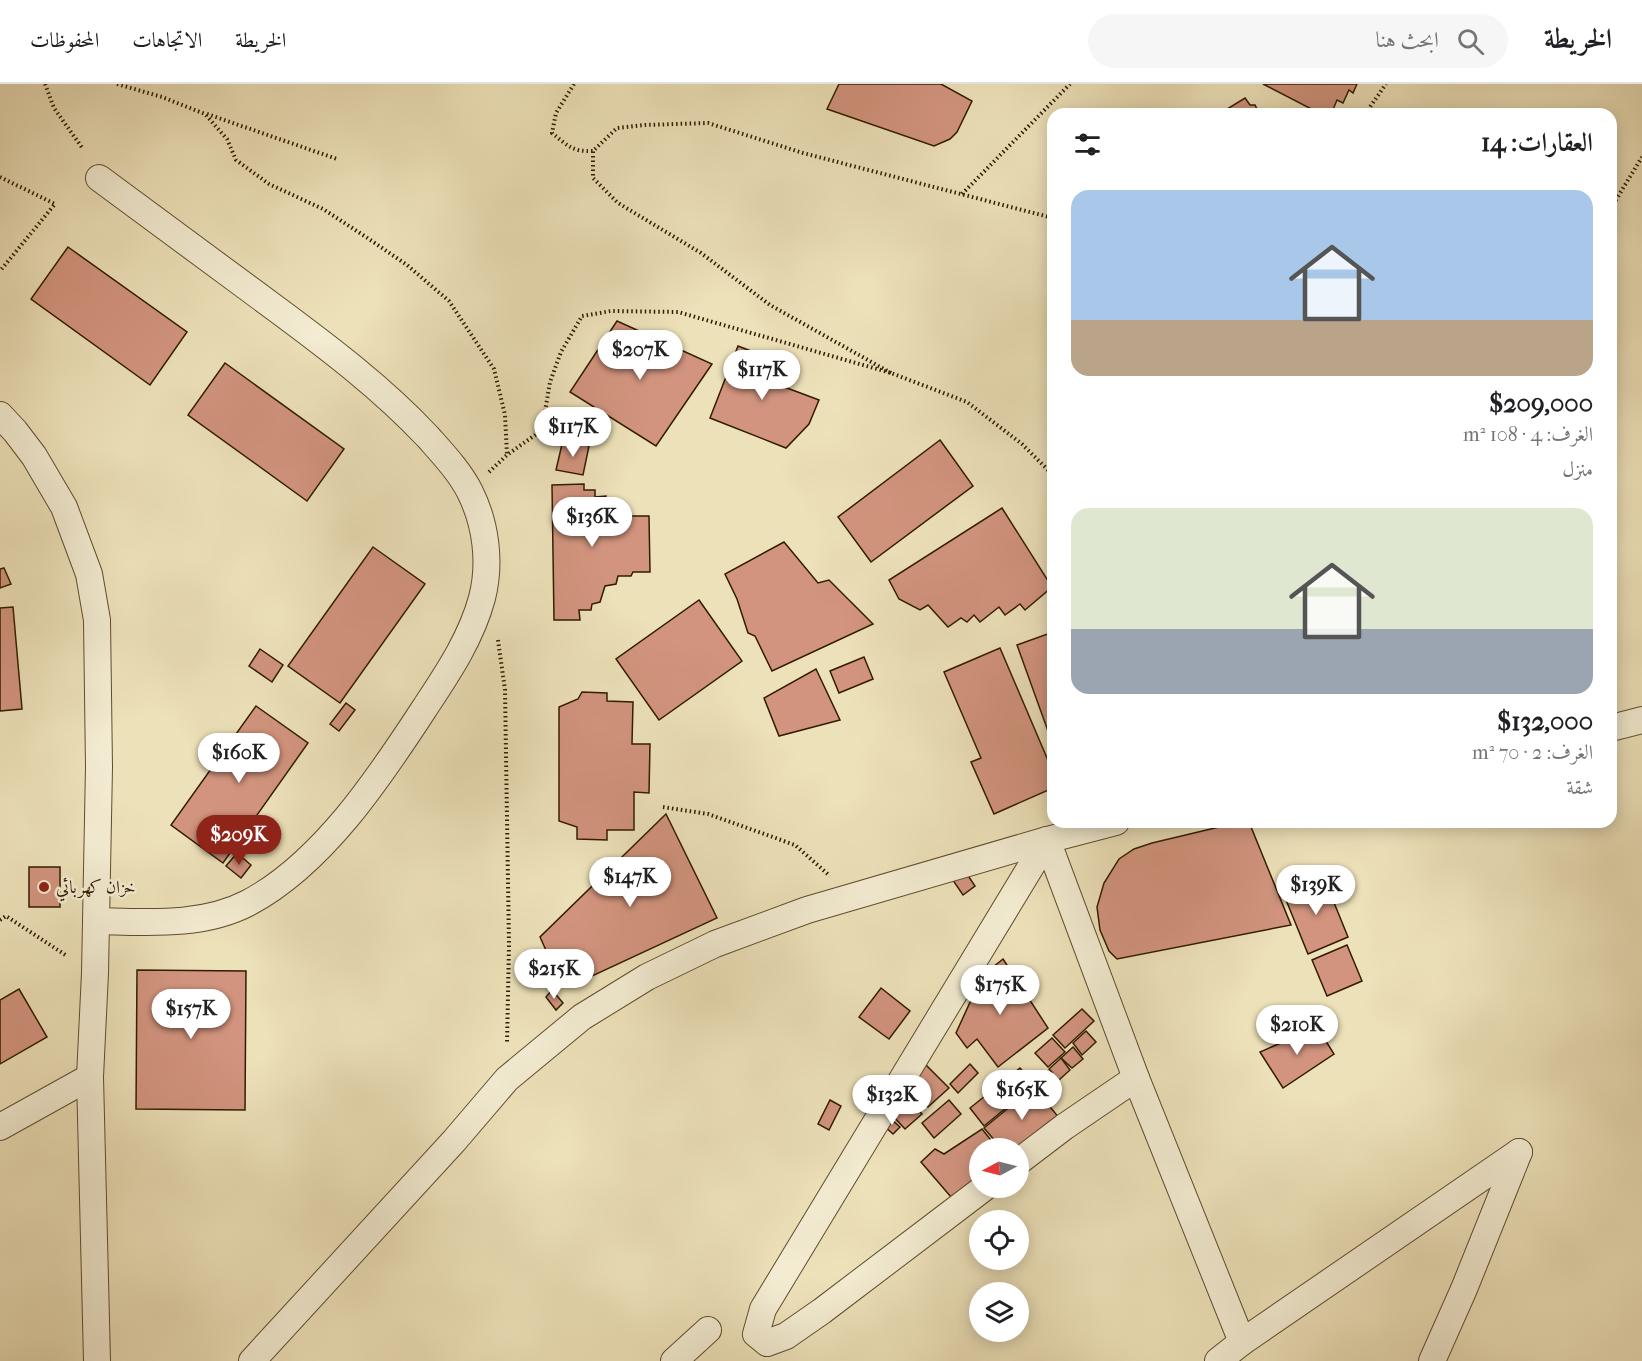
<!DOCTYPE html>
<html lang="ar">
<meta charset="utf-8">
<style>
body{margin:0;font-family:"IM FELL French Canon",Amiri,serif;background:#f6f6f6;color:#202124;direction:rtl;height:100vh;display:flex;flex-direction:column;font-size:22px;white-space:nowrap}
*{box-sizing:border-box;margin:0}
p{font-size:20px;color:#757577}
.icon{flex:none;width:33px;height:33px;fill:none;stroke:currentColor;stroke-width:2;stroke-linecap:round;stroke-linejoin:round}
.map{position:relative;flex:1;overflow:hidden;direction:ltr}
.sheet{position:absolute;left:1047px;top:24px;width:570px;height:720px;display:flex;flex-direction:column;background:#fff;border-radius:18px;box-shadow:0 3px 15px #0003;direction:rtl}
.sheet>*{flex:none}
.needle{width:39px;rotate:263deg}
.fabs{position:absolute;left:969px;top:1054px;display:grid;gap:12px}
.fabs a{display:grid;place-items:center;width:60px;height:60px;border-radius:50%;background:#fff;box-shadow:0 3px 15px #0003;font-size:30px}
.price{position:absolute;translate:-50% -51px;padding:0 14px;border-radius:21px;background:#fff;color:#222;font-size:20px;line-height:39px;filter:drop-shadow(0 2px 3px #0008)}
.price::after{content:'';position:absolute;left:50%;top:36px;width:18px;height:14px;margin-left:-9px;background:inherit;clip-path:polygon(0 0,100% 0,50% 100%)}
.price.current{background:#8f2418;color:#fff}
ul{padding:0;list-style:none}
li{display:grid;align-content:center;gap:12px;height:318px;padding:0 24px}
li span{display:grid;place-items:center;height:186px;border-radius:18px;color:#555}
li>.icon{margin-inline-start:auto}
span .icon{width:108px;height:108px;fill:#fffc;stroke-width:1}
li b{font-size:26px}
h2{display:flex;justify-content:space-between;align-items:center;height:72px;padding:0 24px;font-size:26px}
header{display:flex;align-items:center;gap:36px;box-sizing:border-box;height:84px;padding:0 30px;background:#fff;border-bottom:2px solid #e0e0e0}
header strong{font-size:28px}
nav{display:flex;gap:33px;margin-inline-start:auto;font-size:21px}
.search{width:420px;height:54px;background:#f6f6f6;display:flex;align-items:center;gap:15px;box-sizing:border-box;padding:0 21px;border-radius:33px;color:#757577;font-size:22px}
.map>svg:first-child{display:block}
</style>
<header>
<strong>الخريطة</strong>
<div class="search"><svg class="icon" aria-label="search" viewBox="0 0 24 24"><circle cx="10" cy="10" r="6"/><path d="M15 15l6 6"/></svg>ابحث هنا</div>
<nav><a>الخريطة</a><a>الاتجاهات</a><a>المحفوظات</a></nav>
</header>
<div class="map">
<svg width="1642" height="1277" viewBox="0 0 1642 1277">
<rect width="100%" height="100%" fill="#ede1b9"/>
<filter id="stains"><feTurbulence type="fractalNoise" baseFrequency=".00333" numOctaves="4"/><feColorMatrix values="0 0 0 0 .2 0 0 0 0 .09 0 0 0 0 .02 0 0 0 .5 -.17"/></filter>
<radialGradient id="worn" r=".72"><stop offset=".6" stop-color="#630" stop-opacity="0"/><stop offset="1" stop-color="#630" stop-opacity=".3"/></radialGradient>
<g fill="#d2947e" stroke="#311c00" stroke-width="1.5">
<polygon points="839,0 941,0 972,17 957,48 950,55 934,62 827,25"/>
<polygon points="1263,0 1357,0 1353,9 1349,6 1343,19 1337,16 1332,28 1327,25 1325,30 1321,30"/>
<polygon points="1245,14 1250,21 1255,21 1259,29 1264,27 1266,30 1219,30"/>
<polygon points="68,163 187,248 150,301 31,215"/>
<polygon points="617,237 712,280 656,362 570,308"/>
<polygon points="738,262 779,278 771,298 819,316 809,340 786,364 710,334"/>
<polygon points="225,279 344,365 307,417 188,331"/>
<polygon points="563,356 589,362 583,391 556,386"/>
<polygon points="940,356 973,402 871,478 838,433"/>
<polygon points="584,400 584,406 595,406 595,413 606,412 606,421 624,421 624,432 649,432 650,488 633,488 631,492 618,492 616,500 605,502 600,518 592,520 591,526 579,526 580,536 554,536 552,401"/>
<polygon points="1002,424 1052,503 1025,526 1020,520 1005,531 999,523 980,538 974,531 967,538 961,534 948,543 928,521 920,526 899,515 889,496"/>
<polygon points="784,458 818,499 829,496 873,540 772,587 755,552 748,549 737,515 725,490"/>
<polygon points="373,463 425,500 340,619 288,582"/>
<polygon points="4,484 11,500 0,504 0,485"/>
<polygon points="699,516 742,577 659,636 616,575"/>
<polygon points="13,523 22,625 0,627 0,524"/>
<polygon points="1053,548 1053,661 1017,561"/>
<polygon points="1000,564 1053,688 1053,704 994,730 971,678 981,674 944,588"/>
<polygon points="260,565 283,581 272,598 249,582"/>
<polygon points="864,573 873,595 839,609 830,587"/>
<polygon points="816,585 840,636 779,652 764,614"/>
<polygon points="582,608 607,609 607,617 633,618 632,660 650,660 649,709 634,708 634,746 607,746 607,756 577,755 577,743 559,737 559,623 578,615"/>
<polygon points="346,619 355,626 339,647 330,640"/>
<polygon points="256,622 308,659 223,779 171,741"/>
<polygon points="666,730 717,834 575,900 554,884 540,853"/>
<polygon points="1240,738 1249,738 1291,841 1117,875 1109,867 1100,846 1097,823 1104,799 1119,775 1134,765 1152,759"/>
<polygon points="237,769 251,781 241,794 226,782"/>
<rect x="29" y="783" width="31" height="40"/>
<polygon points="965,787 975,802 963,811 950,792"/>
<polygon points="1324,794 1348,853 1308,870 1284,811"/>
<polygon points="1347,861 1362,897 1327,912 1312,876"/>
<polygon points="1003,875 1048,944 998,983 977,955 967,964 956,949 982,892"/>
<polygon points="137,886 246,887 245,1026 136,1025"/>
<polygon points="881,904 910,927 889,955 859,933"/>
<polygon points="19,905 47,953 0,980 0,916"/>
<polygon points="552,906 563,919 556,926 546,913"/>
<polygon points="1082,925 1094,937 1065,964 1053,951"/>
<polygon points="1317,943 1334,970 1283,1004 1260,968"/>
<polygon points="1086,947 1096,958 1082,971 1073,959"/>
<polygon points="1052,954 1065,968 1048,983 1035,969"/>
<polygon points="1073,963 1083,975 1072,984 1061,974"/>
<polygon points="1061,974 1070,986 1059,996 1049,985"/>
<polygon points="924,979 949,1004 928,1023 909,1000"/>
<polygon points="970,980 978,989 958,1009 950,1000"/>
<polygon points="1020,984 1034,1001 984,1042 970,1024"/>
<polygon points="1034,1003 1060,1035 1018,1065 1002,1065 984,1044"/>
<polygon points="830,1016 841,1022 829,1046 818,1040"/>
<polygon points="909,1016 922,1030 905,1045 892,1031"/>
<polygon points="949,1016 961,1030 934,1054 922,1039"/>
<polygon points="890,1034 900,1043 893,1050 883,1041"/>
<polygon points="982,1045 998,1065 980,1065 980,1100 957,1120 921,1078 935,1065 944,1070"/>
</g>
<g fill="none" stroke-linecap="round" stroke-linejoin="round">
<defs>
<g id="minor">
<polyline points="0,331 15,347 34,372 64,423 89,490 97,536 99,683 95,889 90,993 97,1277"/>
<polyline points="1611,644 1642,636"/>
<polyline points="1047,756 1136,994 1242,1258"/>
<path d="M96,837C147,838 202,843 248,819C322,780 379,694 424,625C447,590 471,555 482,514C491,479 486,440 470,408C460,388 443,370 428,353C382,304 329,264 275,224C216,181 158,137 99,94"/>
<polyline points="0,1043 90,993"/>
<polyline points="1018,1078 1064,1043 1136,994"/>
<polyline points="984,1104 822,1227 786,1252 767,1259 756,1250 763,1225 1047,756"/>
<polyline points="252,1277 454,1057 507,995 582,933 647,893 715,860 807,826 1047,756 1116,738"/>
<polyline points="674,1277 708,1246"/>
<polyline points="1218,1277 1242,1258 1519,1068"/>
<polyline points="1432,1277 1464,1205 1519,1068"/>
</g>
</defs>
<use href="#minor" stroke="#604d2e" stroke-width="28"/>
<g stroke="#311c00" stroke-width="4" stroke-dasharray="1.5 3" stroke-linecap="butt">
<polyline points="45,0 54,24 83,65"/>
<polyline points="117,0 162,13 205,30 227,55 236,76 269,100 323,125 366,153 407,181 449,217 494,285 505,331 507,370"/>
<path d="M574,0L556,29L552,49C568,62 573,68 593,67"/>
<polyline points="207,30 337,75"/>
<polyline points="1365,30 1386,0"/>
<polyline points="0,93 55,120 0,187"/>
<polyline points="962,110 1070,0"/>
<polyline points="1611,124 1642,73"/>
<polyline points="891,289 770,221 701,169 618,119 593,94 593,67 617,44 645,41 708,39 803,69 1053,134"/>
<polyline points="1051,387 1053,380"/>
<polyline points="489,388 507,371 535,351 543,339 550,298 561,268 582,232 611,227 678,228 891,289 967,318 1022,360 1053,391"/>
<polyline points="498,556 505,606 509,861 507,959"/>
<polyline points="663,723 708,730 795,761 830,792"/>
<polyline points="0,836 6,832 67,872"/>
</g>
<use href="#minor" stroke="#f3ecd2" stroke-width="26"/>
</g>
<circle fill="#8f2418" stroke="#f3ecd2" stroke-width="2" cx="44" cy="803" r="6"/>
<g text-anchor="middle" dominant-baseline="central" stroke-width="5" stroke-linejoin="round" paint-order="stroke">
<g font-size="18" fill="#311c00" stroke="#f3ecd2" text-anchor="start">
<text x="56" y="803">خزان كهربائي</text>
</g>
</g>
<rect width="100%" height="100%" filter="url(#stains)"/>
<rect width="100%" height="100%" fill="url(#worn)"/>
</svg>
<div class="fabs">
<a><svg class="needle" viewBox="-14 -14 28 28"><path d="M0-13l5 13h-10z" fill="#e53935"/><path d="M0 13l5-13h-10z" fill="#757577"/></svg></a>
<a><svg class="icon" aria-label="locate" viewBox="0 0 24 24"><circle cx="12" cy="12" r="6"/><path d="M12 2v4M12 18v4M2 12h4M18 12h4"/></svg></a>
<a><svg class="icon" aria-label="layers" viewBox="0 0 24 24"><path d="M12 4l9 5-9 5-9-5zM3 14l9 5 9-5"/></svg></a>
</div>
<b class="price" style="left:640px;top:297px">$207K</b>
<b class="price" style="left:762px;top:317px">$117K</b>
<b class="price" style="left:573px;top:374px">$117K</b>
<b class="price" style="left:592px;top:464px">$136K</b>
<b class="price" style="left:239px;top:700px">$160K</b>
<b class="price current" style="left:239px;top:782px">$209K</b>
<b class="price" style="left:630px;top:824px">$147K</b>
<b class="price" style="left:1316px;top:832px">$139K</b>
<b class="price" style="left:554px;top:916px">$215K</b>
<b class="price" style="left:1000px;top:932px">$175K</b>
<b class="price" style="left:191px;top:956px">$157K</b>
<b class="price" style="left:1297px;top:972px">$210K</b>
<b class="price" style="left:1022px;top:1037px">$165K</b>
<b class="price" style="left:892px;top:1042px">$132K</b>
<section class="sheet">
<h2>العقارات: 14<svg class="icon" aria-label="filters" viewBox="0 0 24 24"><path d="M4 7h16M4 17h16"/><circle cx="9" cy="7" r="2"/><circle cx="15" cy="17" r="2"/></svg></h2>
<ul>
<li><span style="background:linear-gradient(#a9c7e8 70%,#b9a48a 0)"><svg class="icon" aria-label="home" viewBox="0 0 24 24"><path d="M3 11l9-7 9 7M6 9v11h12V9"/></svg></span><div><b>$209,000</b><p>الغرف: 4 · 108 m²</p><p>منزل</p></div></li>
<li><span style="background:linear-gradient(#dfe7d0 65%,#9aa5b1 0)"><svg class="icon" aria-label="home" viewBox="0 0 24 24"><path d="M3 11l9-7 9 7M6 9v11h12V9"/></svg></span><div><b>$132,000</b><p>الغرف: 2 · 70 m²</p><p>شقة</p></div></li>
</ul>
</section>
</div>
